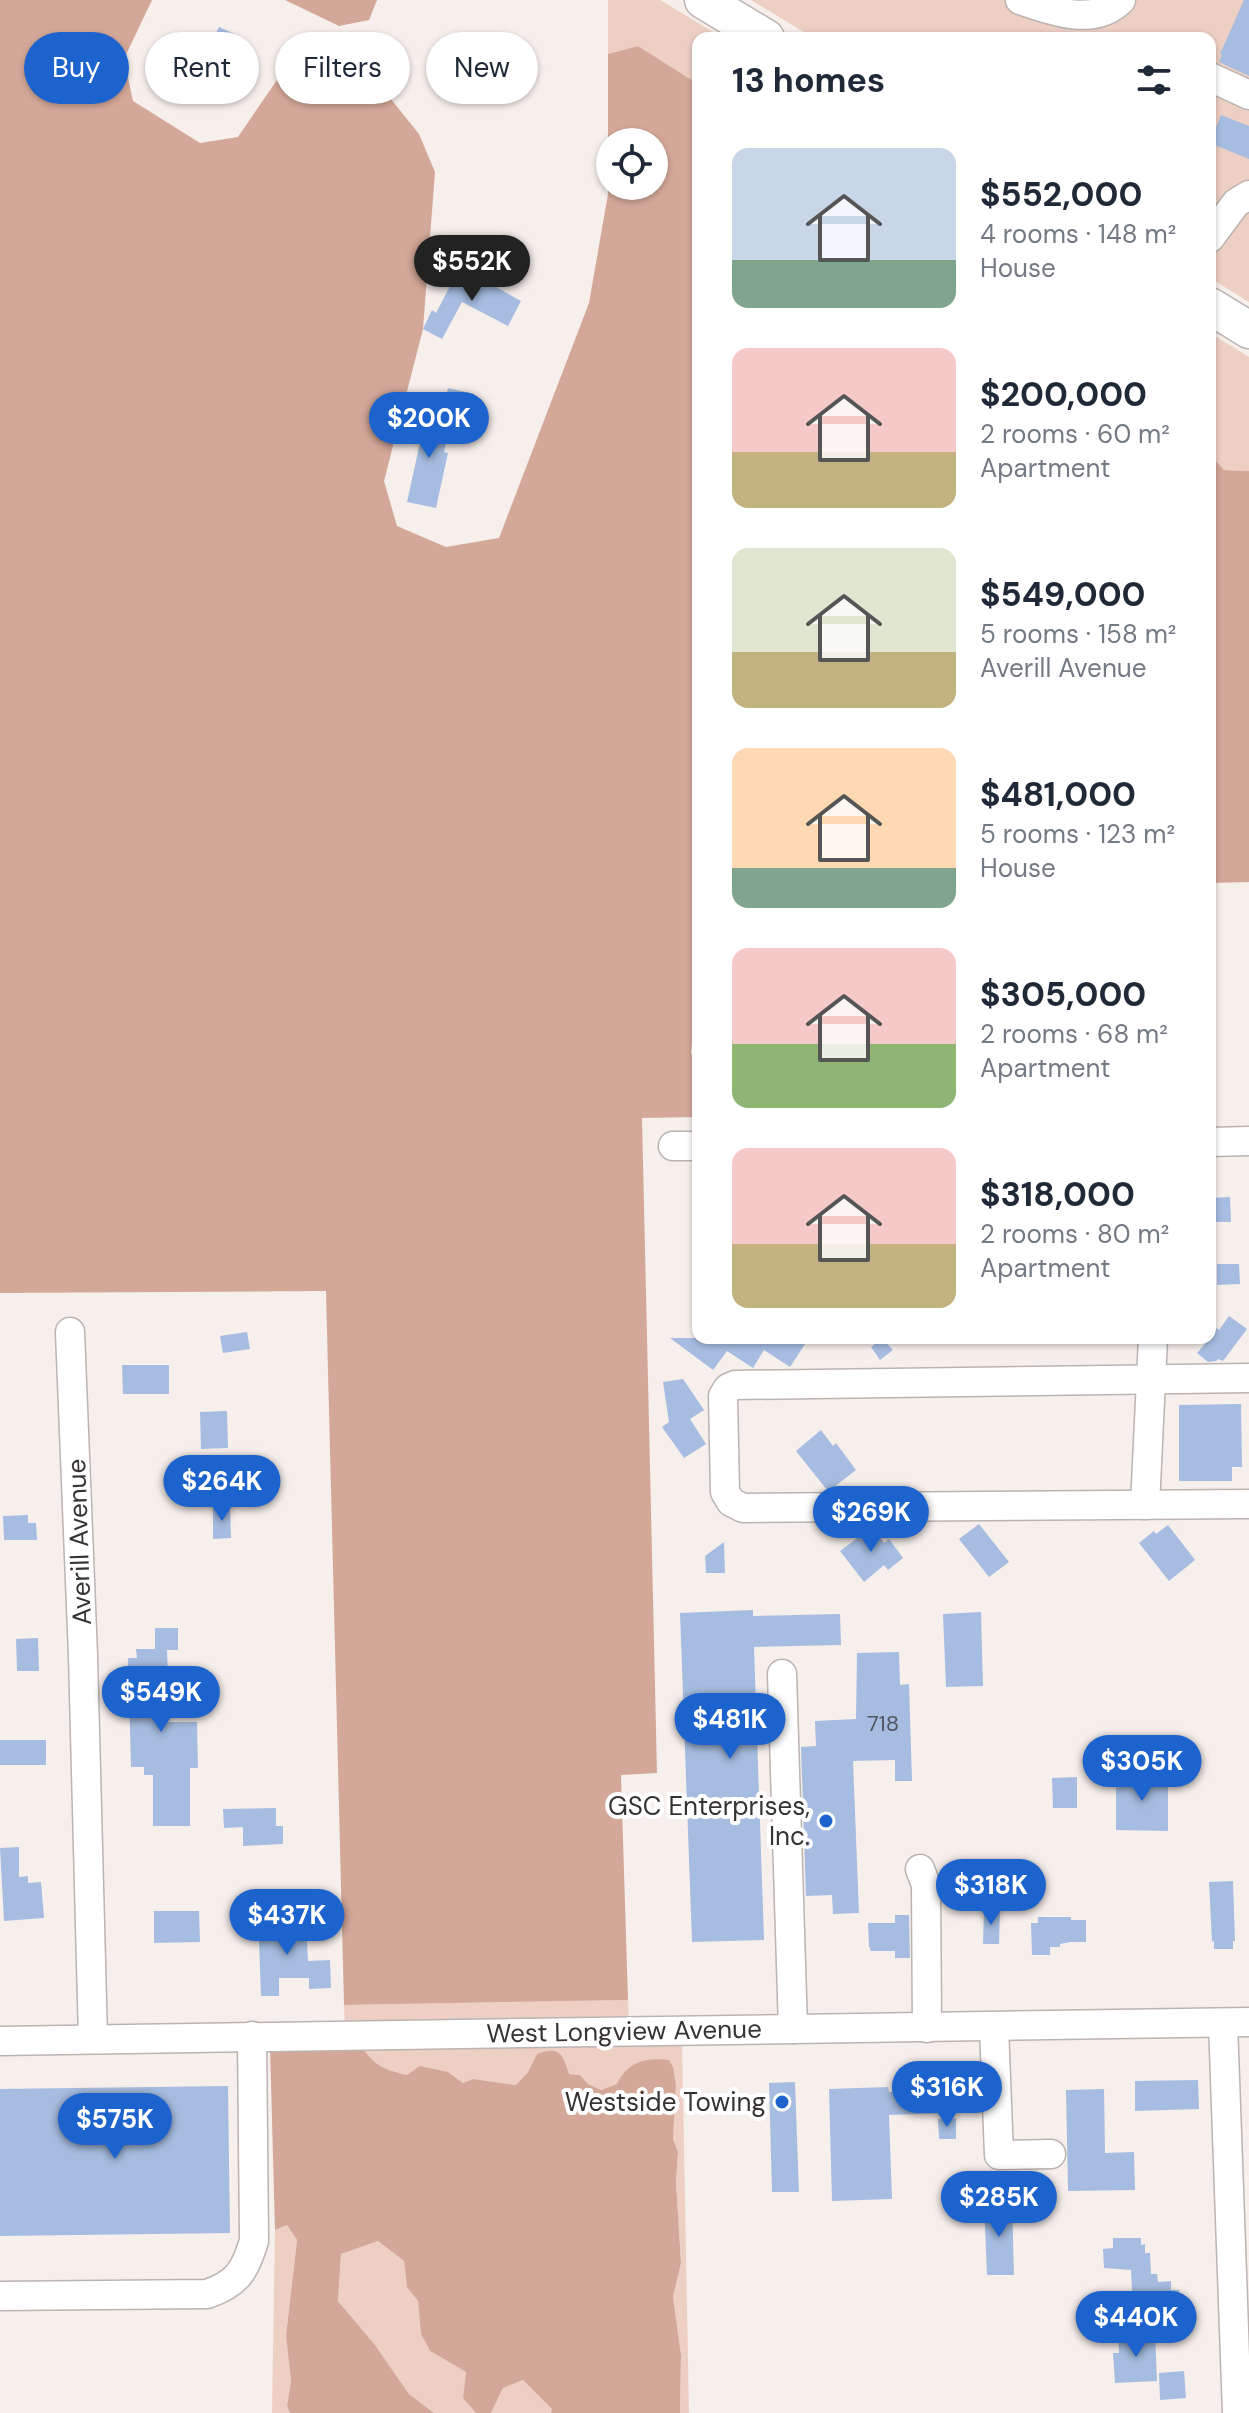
<!DOCTYPE html>
<meta charset="utf-8">
<style>
body{margin:0;font-family:"DM Sans",sans-serif;background:#f6f6f7;color:#1f2937;height:100vh;display:flex;flex-direction:column;font-size:30px;white-space:nowrap}
*{box-sizing:border-box;margin:0}
p{font-size:26px;color:#747a83}
.icon{flex:none;width:44px;height:44px;fill:none;stroke:currentColor;stroke-width:2;stroke-linecap:round;stroke-linejoin:round}
.map{position:relative;flex:1;overflow:hidden}
.details{position:absolute;left:692px;top:32px;width:524px;height:1312px;display:flex;flex-direction:column;background:#fff;border-radius:16px;box-shadow:0 2px 6px #0004}
.details>*{flex:none}
.top-card{position:absolute;left:24px;top:32px;width:548px;height:72px;display:flex;gap:16px}
.tools{position:absolute;left:596px;top:128px;display:grid;gap:16px}
.tools a{display:grid;place-items:center;width:72px;height:72px;border-radius:50%;background:#fff;box-shadow:0 2px 6px #0004;font-size:40px}
.price{position:absolute;translate:-50% -68px;padding:0 18px;border-radius:28px;background:#1d63ce;color:#fff;font-size:26px;line-height:52px;filter:drop-shadow(0 2px 4px #0008)}
.price::after{content:'';position:absolute;left:50%;top:48px;width:24px;height:18px;margin-left:-12px;background:inherit;clip-path:polygon(0 0,100% 0,50% 100%)}
.price.on{background:#222;color:#fff}
ul{padding:0;list-style:none}
li{display:flex;align-items:center;gap:24px;height:200px;padding:0 40px}
li span{display:grid;place-items:center;flex:none;width:224px;height:160px;border-radius:16px;color:#555}
li>.icon{margin-inline-start:auto}
span .icon{width:96px;height:96px;fill:#fffc;stroke-width:1}
li b{font-size:34px}
h2{display:flex;justify-content:space-between;align-items:center;height:96px;padding:0 40px;font-size:34px}
.tag{padding:0 28px;border-radius:36px;background:#fff;box-shadow:0 2px 6px #0004;font-size:28px;line-height:72px}
.tag.on{background:#1d63ce;color:#fff}
.map>svg:first-child{display:block}
</style>
<div class="map">
<svg width="1249" height="2413" viewBox="0 0 1249 2413">
<rect width="100%" height="100%" fill="#f6efec"/>
<g fill="#eecfc4">
<polygon points="608,0 660,0 723,38 698,38 698,84 638,46 608,54"/>
<polygon points="751,0 1249,0 1249,302 1210,278 1210,38 814,38"/>
<polygon points="1210,333 1249,357 1249,471 1224,470 1210,454"/>
<polygon points="628,2000 629,2021 345,2025 344,2005"/>
<polygon points="682,2040 689,2413 680,2413 681,2355 673,2297 681,2263 676,2182 678,2152 673,2139 676,2086 617,2084 601,2090 588,2084 580,2075 568,2074 537,2054 528,2072 516,2085 473,2079 463,2083 448,2072 407,2075 386,2070 371,2061 360,2044"/>
<polygon points="287,2225 297,2240 286,2336 291,2381 287,2406 290,2413 272,2413 275,2230"/>
<polygon points="378,2241 404,2261 407,2286 418,2301 421,2334 430,2351 466,2372 463,2398 476,2413 434,2413 409,2394 375,2345 338,2301 341,2254"/>
<polygon points="523,2380 553,2409 551,2413 491,2413 503,2388"/>
</g>
<g fill="#d4a898" fill-rule="evenodd">
<path d="M0,0H152L124,59L133,101L200,143L238,137L277,80L295,67L378,83L419,134L435,172L423,329L384,481L397,526L446,547L499,538L589,303L608,194V54L638,46L698,84V971L691,1053L698,1068V1117L642,1118L657,1773L621,1775L628,2000L344,2005L326,1291L0,1293ZM610,142H654V186H610Z"/>
<polygon points="285,0 377,0 369,20 339,26"/>
<polygon points="1210,454 1224,470 1249,471 1249,882 1210,883"/>
<path d="M360,2044C374,2066 382,2069 407,2075L420,2066L448,2072L463,2083L473,2079L516,2085L528,2072L537,2054C560,2046 562,2053 569,2074L580,2075L588,2084L601,2090L617,2084C627,2062 646,2057 669,2060L673,2067L676,2086L673,2139L678,2152L676,2182L681,2263L673,2297L681,2355L680,2413H551L552,2409L523,2380L503,2388L491,2413H476L463,2398L466,2372L430,2351L421,2334L418,2301L407,2287L404,2261L378,2241L341,2254L338,2301L375,2345L409,2394L434,2413H290L287,2406L291,2381L286,2336L297,2240L287,2225L275,2230L270,2046Z"/>
</g>
<g fill="#a6bde1">
<polygon points="1244,0 1249,0 1249,76 1219,62 1222,55 1220,54"/>
<polygon points="219,27 239,36 221,74 187,60 198,34 213,40"/>
<polygon points="1221,115 1249,126 1249,159 1210,143"/>
<polygon points="460,267 521,301 508,326 462,302 442,339 423,329 432,310 436,313"/>
<polygon points="448,388 474,394 468,423 442,417"/>
<polygon points="422,404 449,431 444,452 448,453 436,508 407,502 423,429 410,417"/>
<polygon points="1230,1197 1231,1222 1210,1222 1210,1198"/>
<polygon points="1217,1264 1239,1264 1240,1284 1217,1285"/>
<polygon points="1229,1316 1247,1329 1223,1361 1218,1359 1216,1361 1208,1362 1197,1353 1210,1338 1210,1323 1219,1330"/>
<polygon points="247,1332 250,1349 223,1353 220,1336"/>
<polygon points="670,1338 809,1338 790,1367 764,1350 753,1368 727,1351 713,1370"/>
<polygon points="882,1338 893,1350 880,1360 871,1347"/>
<polygon points="122,1365 169,1365 169,1394 123,1394"/>
<polygon points="683,1379 704,1410 690,1419 706,1444 684,1458 662,1427 669,1422 663,1382"/>
<polygon points="1241,1404 1242,1467 1232,1467 1232,1481 1179,1481 1179,1405"/>
<polygon points="227,1411 228,1448 201,1449 200,1412"/>
<polygon points="821,1430 833,1446 836,1443 856,1470 830,1490 827,1490 796,1451"/>
<polygon points="230,1507 231,1538 213,1539 213,1508"/>
<polygon points="28,1515 28,1523 36,1523 37,1540 4,1540 3,1516"/>
<polygon points="979,1524 1009,1562 989,1577 959,1539"/>
<polygon points="1168,1525 1195,1560 1169,1581 1139,1543 1154,1531 1156,1534"/>
<polygon points="872,1527 884,1543 889,1539 903,1558 888,1570 884,1565 864,1582 840,1551"/>
<polygon points="724,1542 725,1573 706,1573 705,1556"/>
<polygon points="753,1610 753,1616 840,1614 841,1645 754,1647 764,1940 692,1942 680,1613"/>
<polygon points="981,1612 983,1686 946,1687 943,1614"/>
<polygon points="155,1628 178,1628 178,1650 167,1650 168,1673 164,1673 165,1722 197,1722 198,1768 190,1768 190,1826 153,1826 153,1775 144,1775 144,1767 131,1767 128,1658 137,1658 136,1649 155,1649"/>
<polygon points="38,1638 39,1671 17,1671 16,1639"/>
<polygon points="899,1652 900,1685 909,1684 912,1781 895,1781 895,1760 853,1761 859,1913 833,1914 832,1895 806,1896 801,1747 816,1746 815,1721 856,1719 857,1653"/>
<rect x="0" y="1740" width="46" height="25"/>
<polygon points="1116,1775 1168,1776 1168,1831 1116,1830"/>
<polygon points="1077,1777 1077,1808 1053,1808 1052,1778"/>
<polygon points="276,1808 276,1826 283,1826 283,1844 243,1846 243,1827 224,1828 223,1809"/>
<polygon points="19,1847 19,1877 28,1876 28,1883 41,1882 44,1918 4,1921 0,1848"/>
<polygon points="1233,1881 1235,1941 1233,1941 1233,1949 1214,1949 1214,1941 1212,1942 1209,1882"/>
<polygon points="984,1909 1000,1910 999,1944 983,1944"/>
<polygon points="154,1911 199,1911 200,1942 154,1943"/>
<polygon points="258,1915 279,1915 279,1924 306,1924 308,1961 330,1960 331,1988 309,1989 309,1978 279,1978 279,1996 261,1996"/>
<polygon points="895,1915 909,1915 910,1958 895,1958 895,1951 871,1951 869,1946 868,1923 895,1923"/>
<polygon points="1038,1917 1071,1917 1071,1920 1086,1920 1086,1942 1070,1942 1060,1944 1060,1947 1050,1947 1050,1955 1032,1955 1031,1923 1038,1923"/>
<polygon points="1198,2080 1199,2109 1135,2111 1135,2081"/>
<polygon points="795,2082 799,2192 772,2192 769,2083"/>
<polygon points="228,2086 230,2233 0,2236 0,2089"/>
<polygon points="888,2087 889,2092 941,2090 942,2113 889,2115 892,2199 832,2201 829,2089"/>
<polygon points="1104,2089 1105,2153 1134,2152 1135,2190 1068,2191 1066,2090"/>
<polygon points="956,2118 956,2139 939,2139 938,2119"/>
<polygon points="1012,2202 1014,2275 987,2275 984,2203"/>
<polygon points="1113,2238 1141,2238 1141,2245 1145,2244 1145,2253 1150,2253 1151,2274 1157,2274 1158,2282 1171,2281 1171,2290 1179,2290 1180,2311 1151,2312 1150,2291 1132,2292 1131,2270 1104,2268 1103,2249 1113,2248"/>
<polygon points="1155,2333 1157,2381 1115,2383 1113,2353 1119,2353 1118,2335"/>
<polygon points="1184,2371 1186,2398 1160,2400 1159,2373"/>
</g>
<g fill="none" stroke-linecap="round" stroke-linejoin="round">
<defs>
<g id="minor">
<path d="M1020,0C1051,11 1094,27 1121,0"/>
<polyline points="1210,77 1249,95"/>
<polyline points="1210,238 1236,203 1249,195"/>
<polyline points="1210,1142 1249,1141"/>
<polyline points="673,1146 698,1146"/>
<polyline points="70,1332 83,1656 93,2039"/>
<polyline points="1249,1378 735,1385 728,1388 723,1396 725,1492 731,1502 743,1508 1249,1504"/>
<polyline points="1145,1505 1153,1338"/>
<polyline points="782,1674 793,2029"/>
<polyline points="920,1869 926,1885 927,2028"/>
<polyline points="1223,2023 1237,2413"/>
<polyline points="994,2027 999,2155 1051,2154"/>
<polyline points="0,2041 1249,2022"/>
<path d="M0,2296L207,2294C237,2284 245,2271 254,2241L252,2036"/>
</g>
<g id="major">
<polyline points="703,0 766,38"/>
<polyline points="1210,306 1249,330"/>
</g>
</defs>
<use href="#minor" stroke="#bbb4b1" stroke-width="31"/>
<use href="#major" stroke="#bbb4b1" stroke-width="39"/>
<use href="#minor" stroke="#fff" stroke-width="28"/>
<use href="#major" stroke="#fff" stroke-width="36"/>
</g>
<g fill="#1d63ce" stroke="#fff" stroke-width="3">
<circle cx="826" cy="1821" r="8"/>
<circle cx="782" cy="2102" r="8"/>
</g>
<g text-anchor="middle" dominant-baseline="central" stroke-width="8" stroke-linejoin="round" paint-order="stroke">
<g font-size="22" fill="#52565e">
<text x="883" y="1723">718</text>
</g>
<g font-size="26" fill="#363332" stroke="#fff">
<text transform="translate(79 1542) rotate(-92)">Averill Avenue</text>
<text transform="translate(624 2031) rotate(-1)">West Longview Avenue</text>
</g>
<g font-size="26" fill="#363332" stroke="#fff" text-anchor="end">
<text x="810" y="1806">GSC Enterprises,<tspan x="810" dy="30">Inc.</tspan></text>
<text x="766" y="2102">Westside Towing</text>
</g>
</g>
</svg>
<div class="tools">
<a><svg class="icon" aria-label="locate" viewBox="0 0 24 24"><circle cx="12" cy="12" r="6"/><path d="M12 2v4M12 18v4M2 12h4M18 12h4"/></svg></a>
</div>
<b class="price on" style="left:472px;top:303px">$552K</b>
<b class="price" style="left:429px;top:460px">$200K</b>
<b class="price" style="left:222px;top:1523px">$264K</b>
<b class="price" style="left:871px;top:1554px">$269K</b>
<b class="price" style="left:161px;top:1734px">$549K</b>
<b class="price" style="left:730px;top:1761px">$481K</b>
<b class="price" style="left:1142px;top:1803px">$305K</b>
<b class="price" style="left:991px;top:1927px">$318K</b>
<b class="price" style="left:287px;top:1957px">$437K</b>
<b class="price" style="left:947px;top:2129px">$316K</b>
<b class="price" style="left:115px;top:2161px">$575K</b>
<b class="price" style="left:999px;top:2239px">$285K</b>
<b class="price" style="left:1136px;top:2359px">$440K</b>
<div class="top-card">
<a class="tag on">Buy</a>
<a class="tag">Rent</a>
<a class="tag">Filters</a>
<a class="tag">New</a>
</div>
<section class="details">
<h2>13 homes<svg class="icon" aria-label="filters" viewBox="0 0 24 24"><path d="M4 7h16M4 17h16"/><circle cx="9" cy="7" r="2"/><circle cx="15" cy="17" r="2"/></svg></h2>
<ul>
<li><span style="background:linear-gradient(#c9d6e8 70%,#7fa58c 0)"><svg class="icon" aria-label="home" viewBox="0 0 24 24"><path d="M3 11l9-7 9 7M6 9v11h12V9"/></svg></span><div><b>$552,000</b><p>4 rooms · 148 m²</p><p>House</p></div></li>
<li><span style="background:linear-gradient(#f6c9c9 65%,#c2b280 0)"><svg class="icon" aria-label="home" viewBox="0 0 24 24"><path d="M3 11l9-7 9 7M6 9v11h12V9"/></svg></span><div><b>$200,000</b><p>2 rooms · 60 m²</p><p>Apartment</p></div></li>
<li><span style="background:linear-gradient(#dfe7d0 65%,#c2b280 0)"><svg class="icon" aria-label="home" viewBox="0 0 24 24"><path d="M3 11l9-7 9 7M6 9v11h12V9"/></svg></span><div><b>$549,000</b><p>5 rooms · 158 m²</p><p>Averill Avenue</p></div></li>
<li><span style="background:linear-gradient(#ffd9b3 75%,#7fa58c 0)"><svg class="icon" aria-label="home" viewBox="0 0 24 24"><path d="M3 11l9-7 9 7M6 9v11h12V9"/></svg></span><div><b>$481,000</b><p>5 rooms · 123 m²</p><p>House</p></div></li>
<li><span style="background:linear-gradient(#f6c9c9 60%,#8fb573 0)"><svg class="icon" aria-label="home" viewBox="0 0 24 24"><path d="M3 11l9-7 9 7M6 9v11h12V9"/></svg></span><div><b>$305,000</b><p>2 rooms · 68 m²</p><p>Apartment</p></div></li>
<li><span style="background:linear-gradient(#f6c9c9 60%,#c2b280 0)"><svg class="icon" aria-label="home" viewBox="0 0 24 24"><path d="M3 11l9-7 9 7M6 9v11h12V9"/></svg></span><div><b>$318,000</b><p>2 rooms · 80 m²</p><p>Apartment</p></div></li>
</ul>
</section>
</div>
